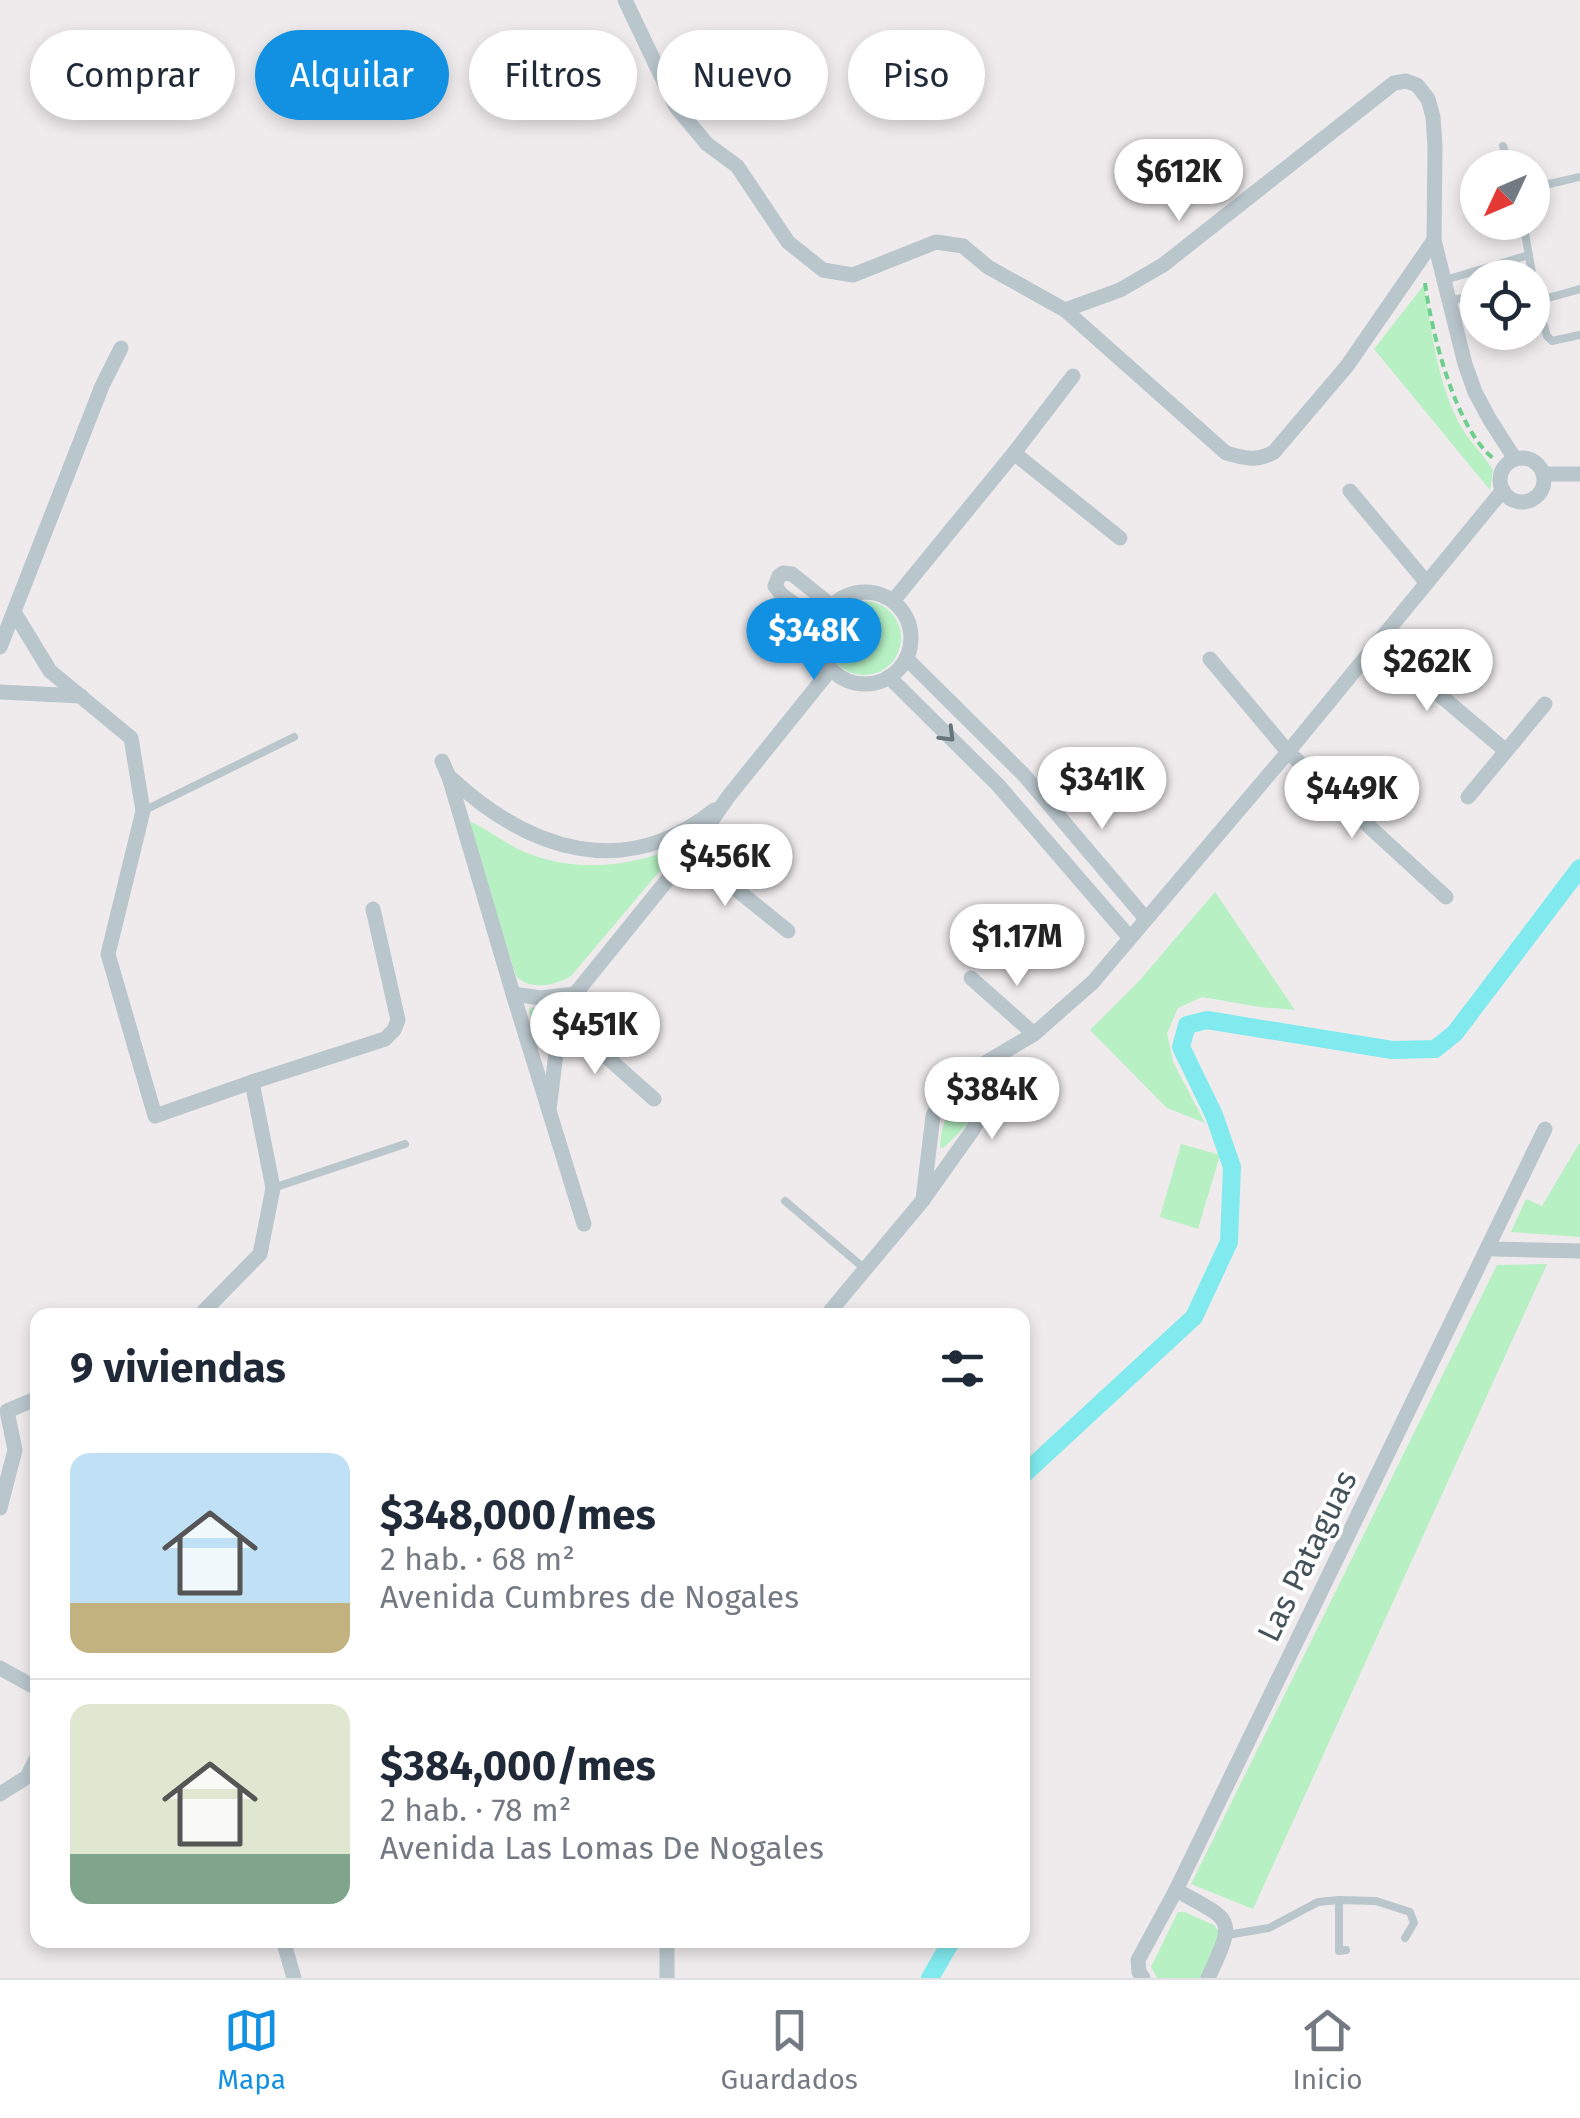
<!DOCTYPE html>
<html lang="es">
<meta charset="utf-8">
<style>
body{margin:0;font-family:"Fira Sans",sans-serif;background:#f2f2f3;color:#1f2937;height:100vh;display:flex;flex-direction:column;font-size:38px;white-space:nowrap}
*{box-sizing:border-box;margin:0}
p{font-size:32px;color:#747a83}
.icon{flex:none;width:55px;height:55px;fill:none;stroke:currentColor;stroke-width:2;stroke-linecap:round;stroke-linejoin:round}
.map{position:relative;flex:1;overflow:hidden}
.side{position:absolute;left:30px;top:1308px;width:1000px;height:640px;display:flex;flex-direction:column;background:#fff;border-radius:20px;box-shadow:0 5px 15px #0003}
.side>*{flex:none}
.hud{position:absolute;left:30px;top:30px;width:1000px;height:90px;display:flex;gap:20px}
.needle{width:65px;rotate:226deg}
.tools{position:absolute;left:1460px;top:150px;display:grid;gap:20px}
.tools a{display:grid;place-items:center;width:90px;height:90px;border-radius:50%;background:#fff;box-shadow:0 5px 15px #0003;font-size:50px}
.price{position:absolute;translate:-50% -85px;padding:0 22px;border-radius:35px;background:#fff;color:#222;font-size:32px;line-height:65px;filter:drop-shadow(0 2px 5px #0008)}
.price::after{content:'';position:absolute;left:50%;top:60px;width:30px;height:22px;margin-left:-15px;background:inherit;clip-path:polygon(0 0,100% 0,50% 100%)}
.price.selected{background:#1290e2;color:#fff}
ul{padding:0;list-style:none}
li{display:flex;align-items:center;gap:30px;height:250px;padding:0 40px}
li+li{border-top:2px solid #e0e1e3}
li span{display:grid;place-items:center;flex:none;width:280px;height:200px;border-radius:20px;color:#555}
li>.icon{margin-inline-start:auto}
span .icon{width:120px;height:120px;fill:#fffc;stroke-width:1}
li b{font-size:42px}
h2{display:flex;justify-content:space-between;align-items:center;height:120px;padding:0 40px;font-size:42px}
.pill{padding:0 35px;border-radius:45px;background:#fff;box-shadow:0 5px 15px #0003;font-size:35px;line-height:90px}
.pill.selected{background:#1290e2;color:#fff}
.tabs{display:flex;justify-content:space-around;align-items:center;height:140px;border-top:2px solid #e0e1e3;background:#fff;font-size:28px;color:#747a83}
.tabs a{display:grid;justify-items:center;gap:5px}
.tabs .selected{color:#1290e2}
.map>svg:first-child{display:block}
</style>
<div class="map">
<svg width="1580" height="1978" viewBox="0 0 1580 1978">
<rect width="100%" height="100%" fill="#efebec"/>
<g fill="#b6f0c3">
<path d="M1424,285C1431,329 1438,385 1460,425C1469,441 1483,454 1493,470L1490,490L1374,349Z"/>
<circle cx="864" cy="638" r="37"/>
<path d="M471,822C487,829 502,841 518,849C567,872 621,869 670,850L674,854L572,975C556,986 531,991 516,976L470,827Z"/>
<polygon points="1215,892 1295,1010 1260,1007 1202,997 1178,1008 1167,1033 1173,1062 1205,1123 1167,1108 1090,1030 1140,980"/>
<polygon points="531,1008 554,1009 556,1011 546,1048 543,1051 529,1011"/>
<path d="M975,1077H980L983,1081C977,1113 968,1126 943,1148L940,1147C942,1114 953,1100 975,1077Z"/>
<polygon points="1580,1142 1580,1237 1511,1232 1526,1199 1542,1206"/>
<polygon points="1181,1144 1220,1155 1198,1229 1160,1217"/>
<polygon points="1547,1264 1253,1909 1191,1884 1497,1265"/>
<polygon points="1178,1912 1184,1912 1214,1925 1220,1933 1203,1978 1157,1978 1151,1967"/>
</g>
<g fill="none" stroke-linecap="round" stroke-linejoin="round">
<g stroke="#81eaee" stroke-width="18">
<polyline points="1022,1476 1194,1317 1229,1242 1232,1167 1214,1115 1181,1047 1187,1025 1207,1020 1392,1050 1435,1049 1455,1033 1580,868"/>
<polyline points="930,1978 952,1940"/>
</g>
<path stroke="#6dce8e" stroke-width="4" stroke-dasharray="8 5" stroke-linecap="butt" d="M1425,283C1431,330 1455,428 1493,458"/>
<g stroke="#b9c6cc" stroke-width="8">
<polyline points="1503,146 1510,168"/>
<polyline points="1532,188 1580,177"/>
<polyline points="1523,222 1537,301"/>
<polyline points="1445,280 1529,255"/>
<polyline points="1580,289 1537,301 1547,336 1552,341 1580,335"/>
<polyline points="1450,301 1478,294"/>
<polyline points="143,811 294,737"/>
<polyline points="273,1188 405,1144"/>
<polyline points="785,1201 865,1269"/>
<polyline points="1339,1900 1339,1951 1346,1950"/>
<polyline points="1227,1935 1269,1928 1318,1902 1339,1900 1376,1901 1410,1912 1414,1923 1405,1938"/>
</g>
<g stroke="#b9c6cc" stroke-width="15">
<polyline points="625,0 676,107 707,144 737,166 788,242 823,270 853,275 936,242 963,246 988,267 1065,310 1120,290 1163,265 1394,83 1406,81 1417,85 1428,99 1433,117 1435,146 1434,240 1465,364 1475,392 1490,420 1515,459"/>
<path d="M1065,310L1226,453C1244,458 1257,462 1274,452L1347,366L1434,240"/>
<polyline points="1014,453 1120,538"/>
<circle cx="1522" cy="480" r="22"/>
<polyline points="1543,474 1580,474"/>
<polyline points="1350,491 1426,582"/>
<circle cx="865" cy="638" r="46"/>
<polyline points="893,601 1014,453 1073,376"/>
<polyline points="14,612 50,671 131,738 143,811 108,954 155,1116 252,1082 273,1188 260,1254 200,1315"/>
<polyline points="821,623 782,595 775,586 779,576 783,573 792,574 832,606"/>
<polyline points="1377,642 1506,751"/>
<polyline points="0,647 102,386 121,348"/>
<polyline points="906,658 1024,775 1146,919"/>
<polyline points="1210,659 1288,752 1446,897"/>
<polyline points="889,677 998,785 1130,938"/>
<polyline points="0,692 81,696"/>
<polyline points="442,761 449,777 513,994 584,1224"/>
<path d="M452,779C529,850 624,882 714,810"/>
<polyline points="1468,797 1545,704"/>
<polyline points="690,852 788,931"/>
<polyline points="971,978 1034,1034"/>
<polyline points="513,994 541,998 575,994"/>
<polyline points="565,1020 654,1099"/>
<polyline points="252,1082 385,1039 394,1030 398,1020 373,909"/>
<polyline points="549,1110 557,1045 575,994 690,852 728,797 831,669"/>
<polyline points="923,1200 933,1116 946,1091 970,1072 1034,1034 1093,982 1288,752 1503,490"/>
<polyline points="1488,1247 1495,1249 1580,1251"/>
<polyline points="827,1315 923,1200 972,1131 989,1101 995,1078 997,1058"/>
<polyline points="0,1508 15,1450 7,1411 38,1398"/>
<polyline points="0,1668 38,1689"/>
<polyline points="0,1794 27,1777 38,1755"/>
<path d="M1176,1890C1233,1922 1237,1916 1208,1978"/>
<polyline points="283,1940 294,1978"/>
<polyline points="667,1940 667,1978"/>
<polyline points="1143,1978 1139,1972 1138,1960 1176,1890 1545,1129"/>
</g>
</g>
<defs><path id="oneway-chevron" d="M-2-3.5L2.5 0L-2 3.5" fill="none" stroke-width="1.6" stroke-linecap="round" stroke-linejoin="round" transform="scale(2.5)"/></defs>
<use stroke="#66767c" href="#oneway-chevron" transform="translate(948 735) rotate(45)"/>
<g text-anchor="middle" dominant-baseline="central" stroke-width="8" stroke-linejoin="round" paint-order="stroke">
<g font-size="32" fill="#435359" stroke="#fff">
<text transform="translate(1307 1556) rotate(-64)">Las Pataguas</text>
</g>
</g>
</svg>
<div class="tools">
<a><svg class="needle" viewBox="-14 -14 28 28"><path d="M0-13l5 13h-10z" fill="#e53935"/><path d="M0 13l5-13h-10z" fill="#747a83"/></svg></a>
<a><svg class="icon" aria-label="locate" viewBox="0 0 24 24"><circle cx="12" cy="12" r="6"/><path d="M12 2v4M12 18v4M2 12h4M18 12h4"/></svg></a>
</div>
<b class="price" style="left:1179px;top:224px">$612K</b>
<b class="price selected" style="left:814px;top:683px">$348K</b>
<b class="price" style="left:1427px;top:714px">$262K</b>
<b class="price" style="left:1102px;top:832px">$341K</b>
<b class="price" style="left:1352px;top:841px">$449K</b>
<b class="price" style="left:725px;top:909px">$456K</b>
<b class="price" style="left:1017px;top:989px">$1.17M</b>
<b class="price" style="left:595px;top:1077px">$451K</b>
<b class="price" style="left:992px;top:1142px">$384K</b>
<div class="hud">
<a class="pill">Comprar</a>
<a class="pill selected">Alquilar</a>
<a class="pill">Filtros</a>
<a class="pill">Nuevo</a>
<a class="pill">Piso</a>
</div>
<section class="side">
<h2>9 viviendas<svg class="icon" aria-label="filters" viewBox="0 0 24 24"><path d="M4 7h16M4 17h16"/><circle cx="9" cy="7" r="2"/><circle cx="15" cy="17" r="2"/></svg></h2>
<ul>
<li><span style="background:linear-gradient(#bfe0f5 75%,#c2b280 0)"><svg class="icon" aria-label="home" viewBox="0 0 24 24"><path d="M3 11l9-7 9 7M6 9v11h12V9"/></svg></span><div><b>$348,000/mes</b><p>2 hab. · 68 m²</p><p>Avenida Cumbres de Nogales</p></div></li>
<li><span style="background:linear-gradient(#dfe7d0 75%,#7fa58c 0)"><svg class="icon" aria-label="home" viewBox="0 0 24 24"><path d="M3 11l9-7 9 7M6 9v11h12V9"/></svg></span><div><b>$384,000/mes</b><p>2 hab. · 78 m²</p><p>Avenida Las Lomas De Nogales</p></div></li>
</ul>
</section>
</div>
<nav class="tabs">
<a class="selected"><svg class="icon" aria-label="map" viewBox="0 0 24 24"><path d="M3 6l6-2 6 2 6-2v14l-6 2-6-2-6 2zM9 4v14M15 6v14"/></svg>Mapa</a>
<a><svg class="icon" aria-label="saved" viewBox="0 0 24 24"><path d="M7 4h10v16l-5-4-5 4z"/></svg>Guardados</a>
<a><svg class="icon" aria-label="home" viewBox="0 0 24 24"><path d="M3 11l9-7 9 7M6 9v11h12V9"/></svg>Inicio</a>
</nav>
